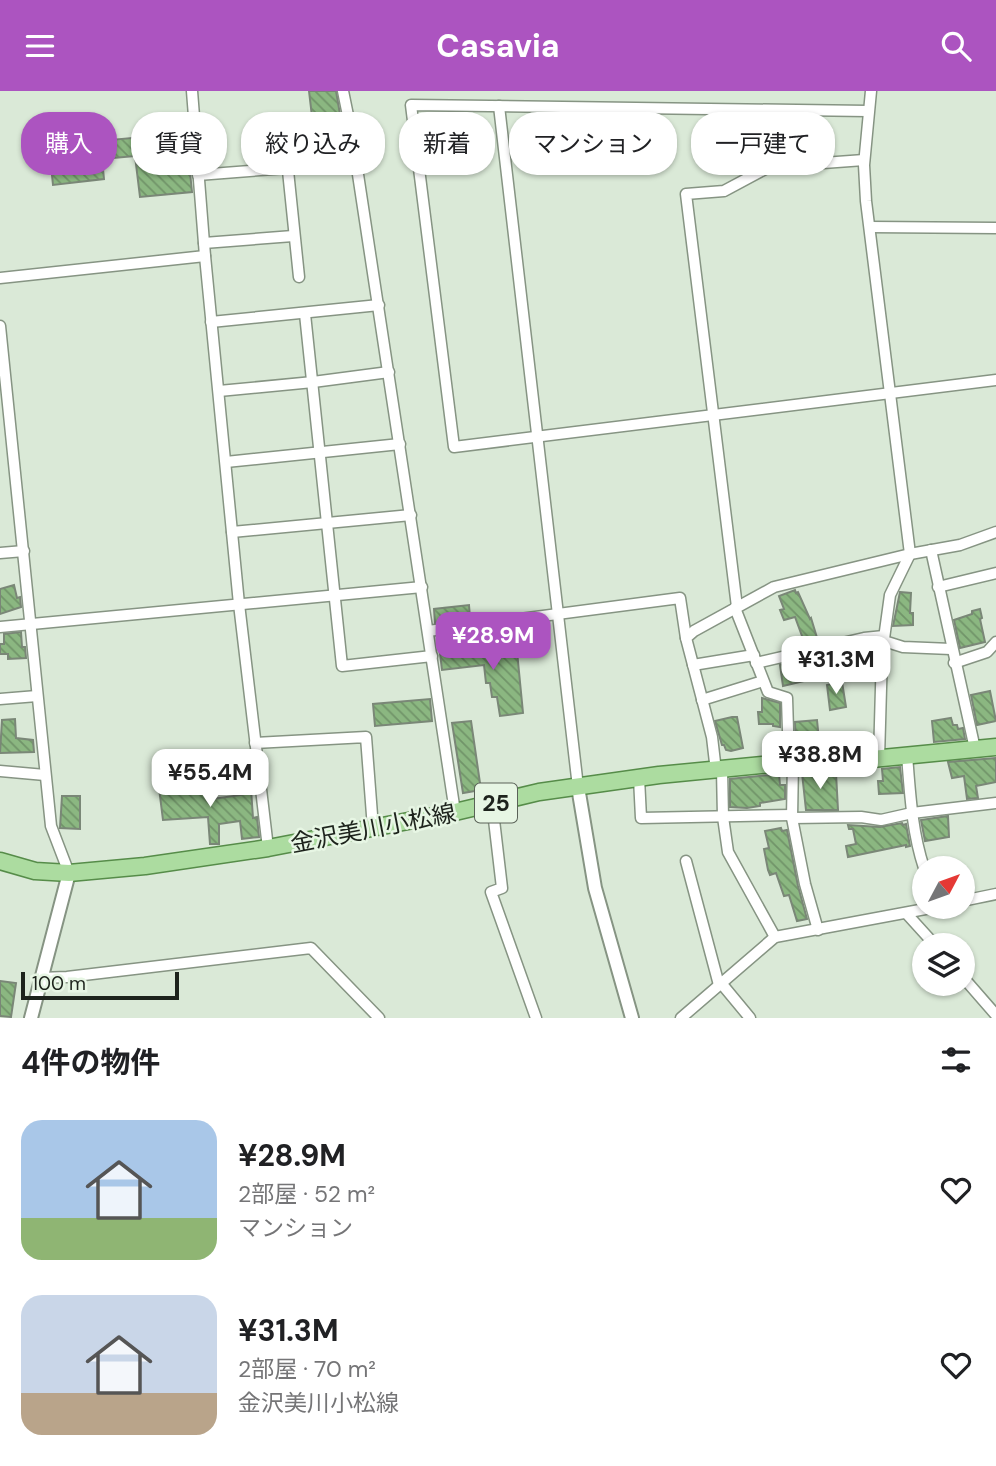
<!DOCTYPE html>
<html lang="ja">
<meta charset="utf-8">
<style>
body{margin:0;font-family:"DM Sans","Noto Sans JP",sans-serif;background:#f6f6f6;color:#202124;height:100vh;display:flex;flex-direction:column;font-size:26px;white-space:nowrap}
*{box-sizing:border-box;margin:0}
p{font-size:23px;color:#757577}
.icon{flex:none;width:38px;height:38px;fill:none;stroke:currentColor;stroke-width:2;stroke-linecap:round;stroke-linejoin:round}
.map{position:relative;height:927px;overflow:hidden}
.side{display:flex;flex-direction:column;background:#fff;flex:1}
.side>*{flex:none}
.guide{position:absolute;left:21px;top:21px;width:956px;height:63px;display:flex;gap:14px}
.needle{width:46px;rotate:49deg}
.controls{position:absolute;left:912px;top:765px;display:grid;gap:14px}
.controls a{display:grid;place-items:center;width:63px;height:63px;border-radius:50%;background:#fff;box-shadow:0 2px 5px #0004;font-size:35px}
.scale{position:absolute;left:21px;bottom:18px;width:158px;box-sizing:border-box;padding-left:7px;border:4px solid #1d231c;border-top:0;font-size:19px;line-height:24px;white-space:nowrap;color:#1d231c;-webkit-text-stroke:5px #e7f6e4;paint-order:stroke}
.price{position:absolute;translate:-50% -60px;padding:0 16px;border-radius:14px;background:#fff;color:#222;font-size:23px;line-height:46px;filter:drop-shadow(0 2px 4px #0008)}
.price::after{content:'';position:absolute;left:50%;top:42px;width:21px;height:16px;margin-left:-10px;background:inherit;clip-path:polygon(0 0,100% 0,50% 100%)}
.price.active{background:#ac54c0;color:#fff}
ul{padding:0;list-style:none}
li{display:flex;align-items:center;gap:21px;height:175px;padding:0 21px}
li span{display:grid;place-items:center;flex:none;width:196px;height:140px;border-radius:21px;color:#555}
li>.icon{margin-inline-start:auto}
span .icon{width:84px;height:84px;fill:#fffc;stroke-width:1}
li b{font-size:30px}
h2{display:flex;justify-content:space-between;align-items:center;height:84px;padding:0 21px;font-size:30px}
.chip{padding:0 24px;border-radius:28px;background:#fff;box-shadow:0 2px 5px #0004;font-size:24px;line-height:63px}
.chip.active{background:#ac54c0;color:#fff}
header{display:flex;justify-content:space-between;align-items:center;height:91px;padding:0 21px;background:#ac54c0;color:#fff;font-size:32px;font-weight:700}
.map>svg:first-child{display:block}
</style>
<header><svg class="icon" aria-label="menu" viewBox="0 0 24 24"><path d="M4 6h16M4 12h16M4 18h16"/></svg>Casavia<svg class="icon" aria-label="search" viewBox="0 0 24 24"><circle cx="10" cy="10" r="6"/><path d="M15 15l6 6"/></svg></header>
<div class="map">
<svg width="996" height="927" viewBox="0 0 996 927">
<defs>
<pattern id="building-back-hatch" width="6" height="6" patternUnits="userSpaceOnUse" patternTransform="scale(1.75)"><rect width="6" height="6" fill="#8bb781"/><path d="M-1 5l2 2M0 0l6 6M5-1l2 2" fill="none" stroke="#719469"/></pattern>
</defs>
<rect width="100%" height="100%" fill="#dae9d7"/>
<g fill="url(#building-back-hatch)" stroke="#7a8777" stroke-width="2">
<polygon points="309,0 336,0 341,29 313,34"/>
<polygon points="98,29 100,50 186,42 192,101 140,106 135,65 102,68 104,88 53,94 47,35"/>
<polygon points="14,494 17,507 20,506 21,516 0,523 0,498"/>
<polygon points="795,499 796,502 798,501 810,528 811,527 818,550 805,553 795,526 784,529 780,519 784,518 779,505"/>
<polygon points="900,501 911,502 910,522 913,522 913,534 893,535"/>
<polygon points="469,514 470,527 435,532 434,518"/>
<polygon points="980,518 982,527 980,528 985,551 960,557 954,529 972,523 972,520"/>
<polygon points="21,541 22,556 25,556 26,567 8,568 8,563 0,563 0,553 4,553 4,543"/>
<polygon points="516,550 523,622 500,625 497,606 492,606 490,592 486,592 484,574 442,579 440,562"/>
<polygon points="810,567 812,573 801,576 804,590 783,595 780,574"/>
<polygon points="842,591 846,616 830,619 827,594"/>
<polygon points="990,600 996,630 977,634 971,604"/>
<polygon points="762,607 780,612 780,636 773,635 773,633 759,633 758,621 762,621"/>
<polygon points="430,608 432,630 375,635 373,613"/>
<polygon points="732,626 737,626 743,657 731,660 726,659 724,654 722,654 715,630"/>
<polygon points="951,627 953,634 957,634 958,638 963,637 965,648 934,651 932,630"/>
<polygon points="15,628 16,647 33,649 34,661 0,662 2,629"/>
<polygon points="817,629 819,649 821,649 821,655 829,654 830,661 796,661 795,631"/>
<polygon points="471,630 481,699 463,702 452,632"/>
<polygon points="996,667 996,691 976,695 978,707 967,708 964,685 952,687 948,671"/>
<polygon points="900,676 903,702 879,703 878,690 883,690 882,678"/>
<polygon points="802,682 836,682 838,719 806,719"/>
<polygon points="779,683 780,694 785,694 785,708 760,712 760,715 747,717 730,716 730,688"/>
<polygon points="178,691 179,700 211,697 212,708 241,704 240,699 251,698 253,727 257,726 259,746 242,748 240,730 219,733 219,753 210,753 208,726 163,729 159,697 164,697 164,693"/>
<polygon points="62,705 80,705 80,738 60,737"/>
<polygon points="948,725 949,746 925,750 921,729"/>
<polygon points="902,732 903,734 906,733 910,755 906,756 906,754 848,766 846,755 856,753 853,738 849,738 848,734 880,736"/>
<polygon points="781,737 782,740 787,739 798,795 807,828 797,830 789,804 784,805 776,782 770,784 768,779 764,758 769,757 765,740"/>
<polygon points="0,890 16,892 11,926 0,925"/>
</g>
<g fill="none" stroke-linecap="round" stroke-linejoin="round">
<defs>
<g id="minor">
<polyline points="192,0 205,165 239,513 268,757 265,755"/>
<polyline points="343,0 352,44 455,721"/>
<polyline points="871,0 864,74 866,110 910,463 890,504 882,562 879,667"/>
<polyline points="499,15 578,696"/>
<polyline points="868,20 411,14 454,356 996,289"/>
<polyline points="284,41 299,186"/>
<polyline points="198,84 287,77"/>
<polyline points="870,136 996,137"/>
<polyline points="204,152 293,145"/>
<polyline points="0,187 205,165"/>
<polyline points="305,223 342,575 432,565"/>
<polyline points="211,231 379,214"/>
<polyline points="0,235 51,735 69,782"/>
<polyline points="219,300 313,291 389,281"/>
<polyline points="226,371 400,353"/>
<polyline points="232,441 411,424"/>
<polyline points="931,459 975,658"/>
<polyline points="0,462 24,460"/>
<polyline points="938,496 996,482"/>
<polyline points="737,516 686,103 724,100 769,76 864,69"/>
<polyline points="735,517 768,601 787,607 789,672"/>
<polyline points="0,536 422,496"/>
<polyline points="428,540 680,507 686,547"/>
<polyline points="884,550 903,556 951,558"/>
<polyline points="756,572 864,547 884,545"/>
<polyline points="954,572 987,561 996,551"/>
<polyline points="693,574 754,564"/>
<polyline points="0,608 37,605"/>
<polyline points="702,609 763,590"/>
<polyline points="255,652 366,646 373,737"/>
<path d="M907,664C910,702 912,741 924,777"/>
<polyline points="793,671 792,727 805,793 818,839"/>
<polyline points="722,679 723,726 728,761 775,846"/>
<polyline points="0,680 45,684"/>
<polyline points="716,680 712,646 686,547 694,540 774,496 910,463 960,454 996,441"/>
<polyline points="639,687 641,727 792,724"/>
<polyline points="492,712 502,797 491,801 536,927"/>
<polyline points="792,727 861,726 881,729 912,722 996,712"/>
<polyline points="686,770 719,894"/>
<polyline points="962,810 996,803"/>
<polyline points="906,822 935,854"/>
<polyline points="962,885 996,924"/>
<polyline points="40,887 67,886 311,857 379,927"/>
<polyline points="721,892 750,927"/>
<polyline points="681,927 775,846 936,816"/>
</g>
<g id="tertiary">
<polyline points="578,696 595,797 632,927"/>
<polyline points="31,927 69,782"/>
</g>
<polyline id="primary" points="0,770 35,780 69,782 145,775 268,757 455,721 539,701 659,684 793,671 841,671 996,656"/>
</defs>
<use href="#minor" stroke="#869483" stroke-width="13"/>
<use href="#tertiary" stroke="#869483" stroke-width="16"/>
<use href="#primary" stroke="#568c49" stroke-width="19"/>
<use href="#minor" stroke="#fff" stroke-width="10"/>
<use href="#tertiary" stroke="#fff" stroke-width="12"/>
<use href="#primary" stroke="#acdca0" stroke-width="16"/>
</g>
<g text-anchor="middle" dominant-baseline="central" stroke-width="5" stroke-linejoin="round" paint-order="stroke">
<rect fill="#e7f6e4" stroke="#5a6258" stroke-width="2" x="475" y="692.5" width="42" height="39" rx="5"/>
<g font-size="23" font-weight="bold" fill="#1d231c">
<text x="496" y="712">25</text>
</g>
<g font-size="24" fill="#1d231c" stroke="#e7f6e4">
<text transform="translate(373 737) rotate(-11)">金沢美川小松線</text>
</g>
</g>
</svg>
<div class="controls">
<a><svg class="needle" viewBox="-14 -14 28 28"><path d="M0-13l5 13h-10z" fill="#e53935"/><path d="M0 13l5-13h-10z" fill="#757577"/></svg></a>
<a><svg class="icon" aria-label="layers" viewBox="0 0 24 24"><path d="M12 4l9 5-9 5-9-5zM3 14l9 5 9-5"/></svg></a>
</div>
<div class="scale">100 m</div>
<b class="price active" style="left:493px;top:581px">¥28.9M</b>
<b class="price" style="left:836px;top:605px">¥31.3M</b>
<b class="price" style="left:820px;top:700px">¥38.8M</b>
<b class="price" style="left:210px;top:718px">¥55.4M</b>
<div class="guide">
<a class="chip active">購入</a>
<a class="chip">賃貸</a>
<a class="chip">絞り込み</a>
<a class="chip">新着</a>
<a class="chip">マンション</a>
<a class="chip">一戸建て</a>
</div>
</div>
<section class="side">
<h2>4件の物件<svg class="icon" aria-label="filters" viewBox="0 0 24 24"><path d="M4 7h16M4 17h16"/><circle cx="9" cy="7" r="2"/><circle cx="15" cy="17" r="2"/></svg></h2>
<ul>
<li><span style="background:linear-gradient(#a9c7e8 70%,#8fb573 0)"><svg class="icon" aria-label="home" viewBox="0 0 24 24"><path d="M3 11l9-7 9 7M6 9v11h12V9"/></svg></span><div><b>¥28.9M</b><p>2部屋 · 52 m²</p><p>マンション</p></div><svg class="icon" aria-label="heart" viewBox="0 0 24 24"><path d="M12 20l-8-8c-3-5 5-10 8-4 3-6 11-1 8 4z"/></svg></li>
<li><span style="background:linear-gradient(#c9d6e8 70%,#b9a48a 0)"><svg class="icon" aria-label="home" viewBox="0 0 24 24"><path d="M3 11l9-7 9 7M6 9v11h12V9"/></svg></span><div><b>¥31.3M</b><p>2部屋 · 70 m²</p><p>金沢美川小松線</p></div><svg class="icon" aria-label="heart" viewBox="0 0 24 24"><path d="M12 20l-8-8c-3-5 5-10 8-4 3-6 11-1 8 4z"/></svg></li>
</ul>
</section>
